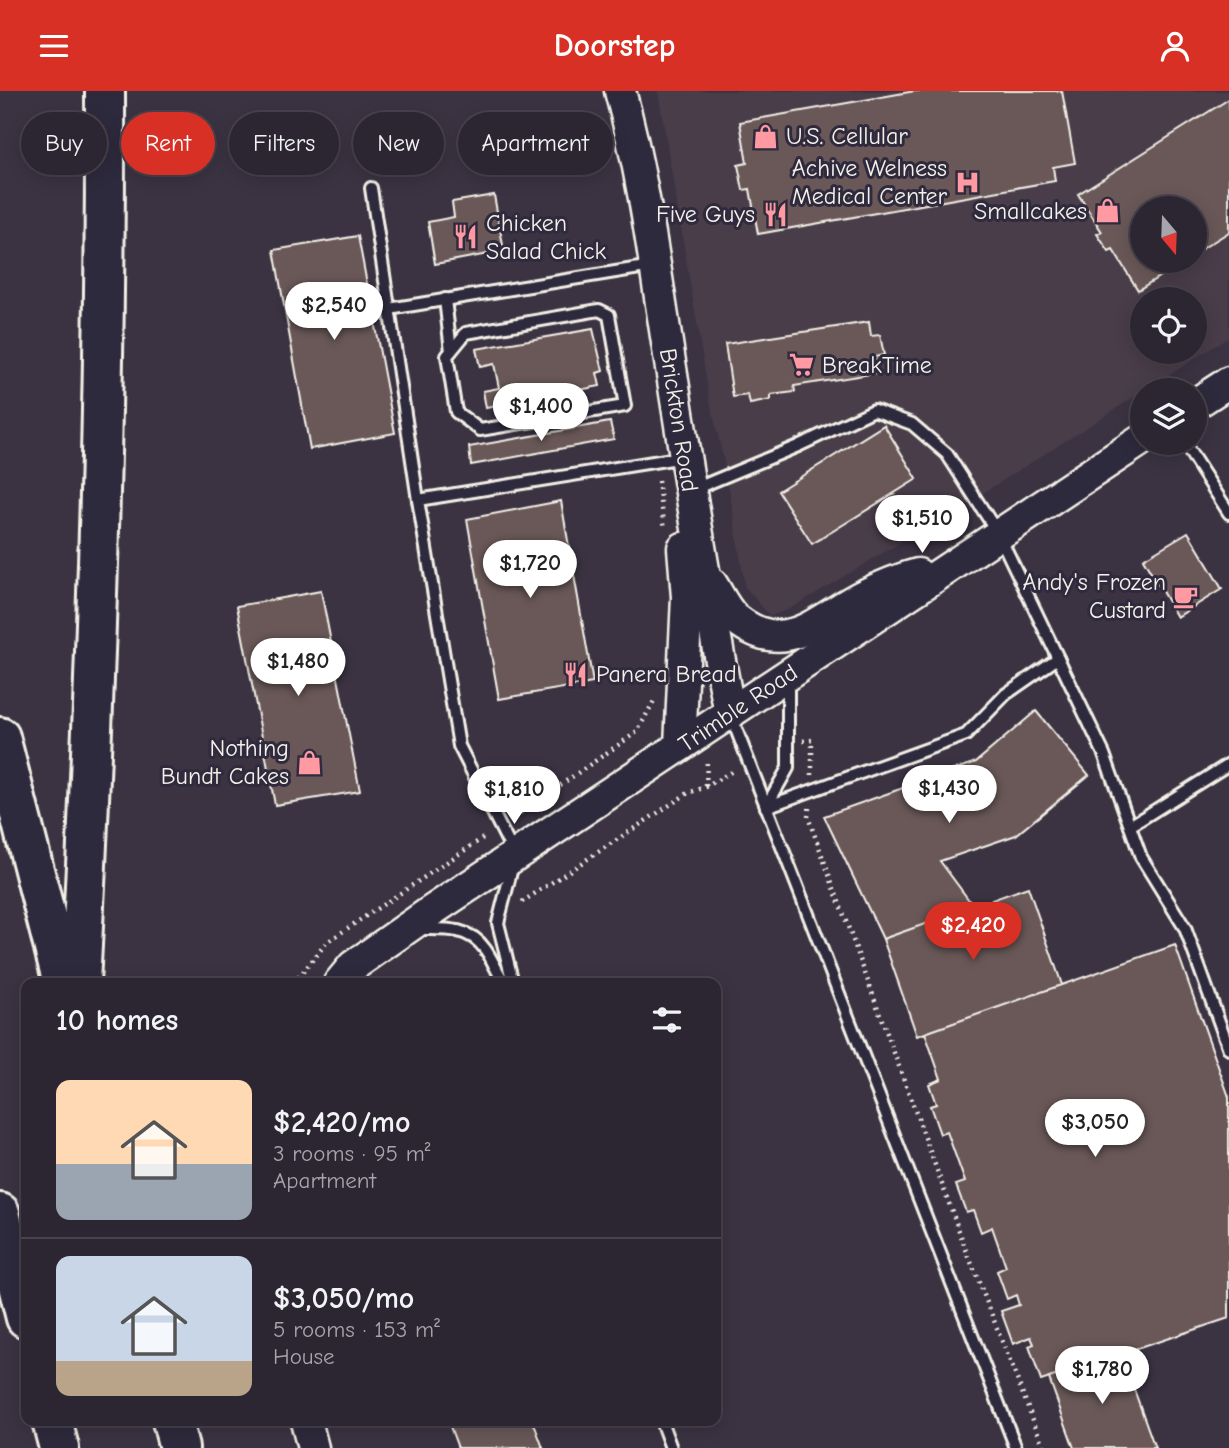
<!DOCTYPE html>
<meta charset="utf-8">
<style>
body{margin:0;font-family:"Comic Neue",sans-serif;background:#38323e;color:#f1f3f6;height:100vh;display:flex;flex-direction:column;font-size:26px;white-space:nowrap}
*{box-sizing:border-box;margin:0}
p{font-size:23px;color:#a6a5ac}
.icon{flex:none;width:38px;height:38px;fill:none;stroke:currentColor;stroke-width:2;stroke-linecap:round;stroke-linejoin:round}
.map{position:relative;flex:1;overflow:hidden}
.side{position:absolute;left:21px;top:887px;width:700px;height:448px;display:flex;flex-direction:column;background:#2c2632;border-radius:14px;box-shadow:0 4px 18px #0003,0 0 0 2px #48434d}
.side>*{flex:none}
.hud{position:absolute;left:21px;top:21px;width:700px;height:63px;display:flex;gap:14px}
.needle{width:46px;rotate:161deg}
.tools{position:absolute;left:1130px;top:105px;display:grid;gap:14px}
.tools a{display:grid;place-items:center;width:77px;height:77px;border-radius:50%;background:#2c2632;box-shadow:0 4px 18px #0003,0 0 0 2px #48434d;font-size:35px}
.price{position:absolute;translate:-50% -60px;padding:0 16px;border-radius:24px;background:#fff;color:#222;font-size:23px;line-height:46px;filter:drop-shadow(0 2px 4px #0008)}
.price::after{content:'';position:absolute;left:50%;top:42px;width:21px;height:16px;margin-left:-10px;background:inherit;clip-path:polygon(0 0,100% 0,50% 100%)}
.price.active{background:#d93025;color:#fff}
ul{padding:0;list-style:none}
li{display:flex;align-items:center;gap:21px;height:175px;padding:0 35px}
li+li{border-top:2px solid #48434d}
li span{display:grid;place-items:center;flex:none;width:196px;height:140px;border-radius:14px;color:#555}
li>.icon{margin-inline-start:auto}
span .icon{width:84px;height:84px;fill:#fffc;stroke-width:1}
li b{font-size:30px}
h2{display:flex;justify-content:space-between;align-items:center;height:84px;padding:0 35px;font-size:30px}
.tag{padding:0 24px;border-radius:32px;background:#2c2632;box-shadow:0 4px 18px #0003,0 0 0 2px #48434d;font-size:24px;line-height:63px}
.tag.active{background:#d93025;color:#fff}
header{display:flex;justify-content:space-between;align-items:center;height:91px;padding:0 35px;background:#d93025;color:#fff;font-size:32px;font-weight:700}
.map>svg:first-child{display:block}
</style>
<header><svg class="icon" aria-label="menu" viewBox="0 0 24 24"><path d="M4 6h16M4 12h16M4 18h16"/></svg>Doorstep<svg class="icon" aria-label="person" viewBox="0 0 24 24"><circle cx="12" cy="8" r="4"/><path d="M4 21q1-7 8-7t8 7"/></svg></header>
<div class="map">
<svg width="1229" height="1357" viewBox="0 0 1229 1357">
<rect width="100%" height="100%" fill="#3b3342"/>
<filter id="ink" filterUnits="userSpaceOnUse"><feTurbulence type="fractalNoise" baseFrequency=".0143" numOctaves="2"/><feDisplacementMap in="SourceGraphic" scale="14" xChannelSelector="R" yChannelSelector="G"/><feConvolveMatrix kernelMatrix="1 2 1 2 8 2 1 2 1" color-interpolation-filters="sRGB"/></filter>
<g filter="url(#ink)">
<path fill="#493e49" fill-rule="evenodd" d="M658,0H1229V246L975,407L791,517L770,525L745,496L727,384L709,305ZM1143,117H1195V170H1143ZM1143,208H1195V261H1143Z"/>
<g fill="#6a5858" stroke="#f4f1e8" stroke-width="2">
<polygon points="915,0 1062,0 1075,72 1053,76 1055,90 758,143 750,98 743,99 738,74 747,72 740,31"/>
<polygon points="1229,8 1229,141 1195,162 1195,117 1143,117 1143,170 1184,170 1138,199 1113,159 1109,161 1097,143 1102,141 1078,103"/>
<polygon points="494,104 504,160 435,173 428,131 454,126 452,111"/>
<polygon points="358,145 395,342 310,358 274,159"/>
<polygon points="869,231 871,245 880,244 884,264 875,266 877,282 794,295 795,301 771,304 771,309 750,313 748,304 733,306 725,253"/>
<polygon points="593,238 603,280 597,282 600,295 486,317 483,300 499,297 494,273 480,276 476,258"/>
<polygon points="610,331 614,348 471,374 469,356"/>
<polygon points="884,334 917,388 812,453 778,400"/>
<polygon points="561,410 593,592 499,608 467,428"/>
<polygon points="1188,441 1222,498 1177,526 1143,468"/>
<polygon points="321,500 360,700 275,714 237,515"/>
<polygon points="1036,620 1089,684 1016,744 940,770 974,816 883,848 824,725 976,671"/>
<polygon points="1028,796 1062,894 917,945 883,848"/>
<polygon points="1175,854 1229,1006 1229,1227 1041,1290 1029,1255 1034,1253 1031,1246 1013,1253 1001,1220 1019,1214 1016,1204 1007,1208 997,1180 1006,1176 992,1136 981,1141 973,1119 966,1121 956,1094 965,1091 947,1041 940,1043 930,1015 936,1013 929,993 941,988 925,942"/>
<polygon points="1121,1262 1155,1357 1074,1357 1049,1287"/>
<polygon points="448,1330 533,1330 543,1357 458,1357"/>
</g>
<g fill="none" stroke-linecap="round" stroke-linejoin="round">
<defs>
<g id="lane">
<polyline points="371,97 418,409"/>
<polyline points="445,208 451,260"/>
<polyline points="389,218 652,175"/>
<polygon points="599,219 609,224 625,315 480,339 456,321 447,265 466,242"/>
<polyline points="1184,352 1229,422"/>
<polyline points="692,399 798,355 874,319 912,333 947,363 999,444 1104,663 1141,766 1185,837 1229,958"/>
<polyline points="731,625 1016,1357"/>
<polyline points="766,716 966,644 1006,603 1058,567"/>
<polyline points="766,716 788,677 788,588"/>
<polyline points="1130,735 1229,673"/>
<path d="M418,838C443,838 469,835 485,858C493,869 497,882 505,892"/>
<polyline points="513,892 498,832 515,765 459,655 418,409 684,366"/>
<polyline points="661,1330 671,1357"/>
</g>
<g id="secondary">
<path d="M620,0C645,90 656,185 671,277C689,392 708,508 730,623"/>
<polyline points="1195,313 1229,291"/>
<path d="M712,493C719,504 726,520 736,528C786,568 818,527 862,505C880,496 899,488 918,483"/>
<polyline points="680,655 687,506 683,457"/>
<polyline points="339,892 353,875 430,821 1143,348"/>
<polyline points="306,1330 313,1357"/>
</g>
<g id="highway">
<polyline points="0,646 63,892"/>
<path d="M80,892C96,595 106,298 105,0"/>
<polyline points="0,1122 26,1227"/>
<polyline points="52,1330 59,1357"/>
<polyline points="172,1330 179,1357"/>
</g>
</defs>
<use href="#lane" stroke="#f4f1e8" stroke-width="16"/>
<use href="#secondary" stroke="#f4f1e8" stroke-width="35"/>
<use href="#highway" stroke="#f4f1e8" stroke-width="44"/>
<g stroke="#f4f1e8" stroke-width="4.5" stroke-dasharray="2 5" stroke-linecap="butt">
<polyline points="658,390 665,438"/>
<polyline points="803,650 812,649 812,684"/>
<polyline points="706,695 707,669"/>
<polyline points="809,717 808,726 962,1148 1044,1357"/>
<polyline points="514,726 637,641 655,608"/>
<polyline points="522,811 688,702 706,696 734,679"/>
<polyline points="294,892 327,851 486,745"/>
</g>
<use href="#lane" stroke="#2f2a3d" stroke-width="10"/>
<use href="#secondary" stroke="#2f2a3d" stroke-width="30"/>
<use href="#highway" stroke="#2f2a3d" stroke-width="38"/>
</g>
</g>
<defs>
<symbol id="shop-bare" viewBox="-9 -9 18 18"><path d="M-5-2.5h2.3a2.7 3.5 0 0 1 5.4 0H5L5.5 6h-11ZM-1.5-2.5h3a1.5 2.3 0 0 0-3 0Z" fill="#ff9aa2" stroke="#2f2a3d" stroke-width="2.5" paint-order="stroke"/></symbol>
<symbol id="hospital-bare" viewBox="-9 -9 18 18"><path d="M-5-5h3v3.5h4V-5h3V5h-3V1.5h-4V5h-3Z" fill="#ff9aa2" stroke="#2f2a3d" stroke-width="2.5" paint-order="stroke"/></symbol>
<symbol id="restaurant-bare" viewBox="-9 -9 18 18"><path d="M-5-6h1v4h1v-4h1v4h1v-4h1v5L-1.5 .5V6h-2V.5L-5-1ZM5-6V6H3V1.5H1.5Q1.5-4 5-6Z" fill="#ff9aa2" stroke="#2f2a3d" stroke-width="2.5" paint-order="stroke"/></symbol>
<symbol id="supermarket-bare" viewBox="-9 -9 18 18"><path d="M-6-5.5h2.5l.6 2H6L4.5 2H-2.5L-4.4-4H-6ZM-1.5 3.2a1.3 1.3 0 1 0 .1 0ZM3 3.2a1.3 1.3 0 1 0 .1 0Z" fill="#ff9aa2" stroke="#2f2a3d" stroke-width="2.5" paint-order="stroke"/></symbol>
<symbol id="cafe-bare" viewBox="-9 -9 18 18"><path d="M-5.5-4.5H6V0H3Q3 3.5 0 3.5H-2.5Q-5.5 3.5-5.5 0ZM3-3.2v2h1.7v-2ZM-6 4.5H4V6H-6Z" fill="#ff9aa2" stroke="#2f2a3d" stroke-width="2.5" paint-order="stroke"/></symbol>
</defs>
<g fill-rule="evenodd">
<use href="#shop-bare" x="748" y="28" width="35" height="35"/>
<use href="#hospital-bare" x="950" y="74" width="35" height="35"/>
<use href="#shop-bare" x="1090" y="102" width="35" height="35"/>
<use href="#restaurant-bare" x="758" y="106" width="35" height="35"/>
<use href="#restaurant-bare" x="448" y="128" width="35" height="35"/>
<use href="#supermarket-bare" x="784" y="256" width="35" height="35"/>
<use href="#cafe-bare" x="1168" y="488" width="35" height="35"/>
<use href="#restaurant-bare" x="558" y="566" width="35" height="35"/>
<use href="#shop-bare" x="292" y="654" width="35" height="35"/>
</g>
<g text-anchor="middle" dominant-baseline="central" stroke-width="6" stroke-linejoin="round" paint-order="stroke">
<g font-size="24" fill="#f4f1e8" stroke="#2f2a3d" text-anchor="end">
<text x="786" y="45" text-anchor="start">U.S. Cellular</text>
<text x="947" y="77">Achive Welness<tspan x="947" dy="28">Medical Center</tspan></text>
<text x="1087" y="120">Smallcakes</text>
<text x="755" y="123">Five Guys</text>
<text x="486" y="132" text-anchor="start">Chicken<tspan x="486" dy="28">Salad Chick</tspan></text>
<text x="822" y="274" text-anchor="start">BreakTime</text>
<text x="1166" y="491">Andy's Frozen<tspan x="1166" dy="28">Custard</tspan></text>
<text x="596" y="583" text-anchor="start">Panera Bread</text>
<text x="289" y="657">Nothing<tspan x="289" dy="28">Bundt Cakes</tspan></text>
</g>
<g font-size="24" fill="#f4f1e8" stroke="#2f2a3d">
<text transform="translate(679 329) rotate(81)">Brickton Road</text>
<text transform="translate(738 617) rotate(-34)">Trimble Road</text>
</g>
</g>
</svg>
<div class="tools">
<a><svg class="needle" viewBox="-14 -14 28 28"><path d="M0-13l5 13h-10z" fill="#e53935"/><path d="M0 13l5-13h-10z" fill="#a6a5ac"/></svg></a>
<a><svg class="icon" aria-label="locate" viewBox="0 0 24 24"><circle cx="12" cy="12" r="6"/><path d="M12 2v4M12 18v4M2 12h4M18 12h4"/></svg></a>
<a><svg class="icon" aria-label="layers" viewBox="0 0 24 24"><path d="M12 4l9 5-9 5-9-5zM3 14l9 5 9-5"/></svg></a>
</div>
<b class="price" style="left:334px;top:251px">$2,540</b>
<b class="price" style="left:541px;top:352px">$1,400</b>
<b class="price" style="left:922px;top:464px">$1,510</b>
<b class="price" style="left:530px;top:509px">$1,720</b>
<b class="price" style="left:298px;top:607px">$1,480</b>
<b class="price" style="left:949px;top:734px">$1,430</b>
<b class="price" style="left:514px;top:735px">$1,810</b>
<b class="price active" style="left:973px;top:871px">$2,420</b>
<b class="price" style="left:1095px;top:1068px">$3,050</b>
<b class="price" style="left:1102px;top:1315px">$1,780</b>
<div class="hud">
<a class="tag">Buy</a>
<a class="tag active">Rent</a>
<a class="tag">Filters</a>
<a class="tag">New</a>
<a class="tag">Apartment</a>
</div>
<section class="side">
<h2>10 homes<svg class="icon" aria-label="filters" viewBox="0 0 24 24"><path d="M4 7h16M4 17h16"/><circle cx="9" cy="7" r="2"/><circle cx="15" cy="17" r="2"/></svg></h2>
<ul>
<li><span style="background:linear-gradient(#ffd9b3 60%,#9aa5b1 0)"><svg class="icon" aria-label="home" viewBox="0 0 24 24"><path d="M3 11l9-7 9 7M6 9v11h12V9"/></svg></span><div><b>$2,420/mo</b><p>3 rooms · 95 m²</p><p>Apartment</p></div></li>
<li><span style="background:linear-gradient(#c9d6e8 75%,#b9a48a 0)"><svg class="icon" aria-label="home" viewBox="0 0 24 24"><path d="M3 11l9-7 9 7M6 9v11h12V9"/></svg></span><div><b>$3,050/mo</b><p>5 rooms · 153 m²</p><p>House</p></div></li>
</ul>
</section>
</div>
